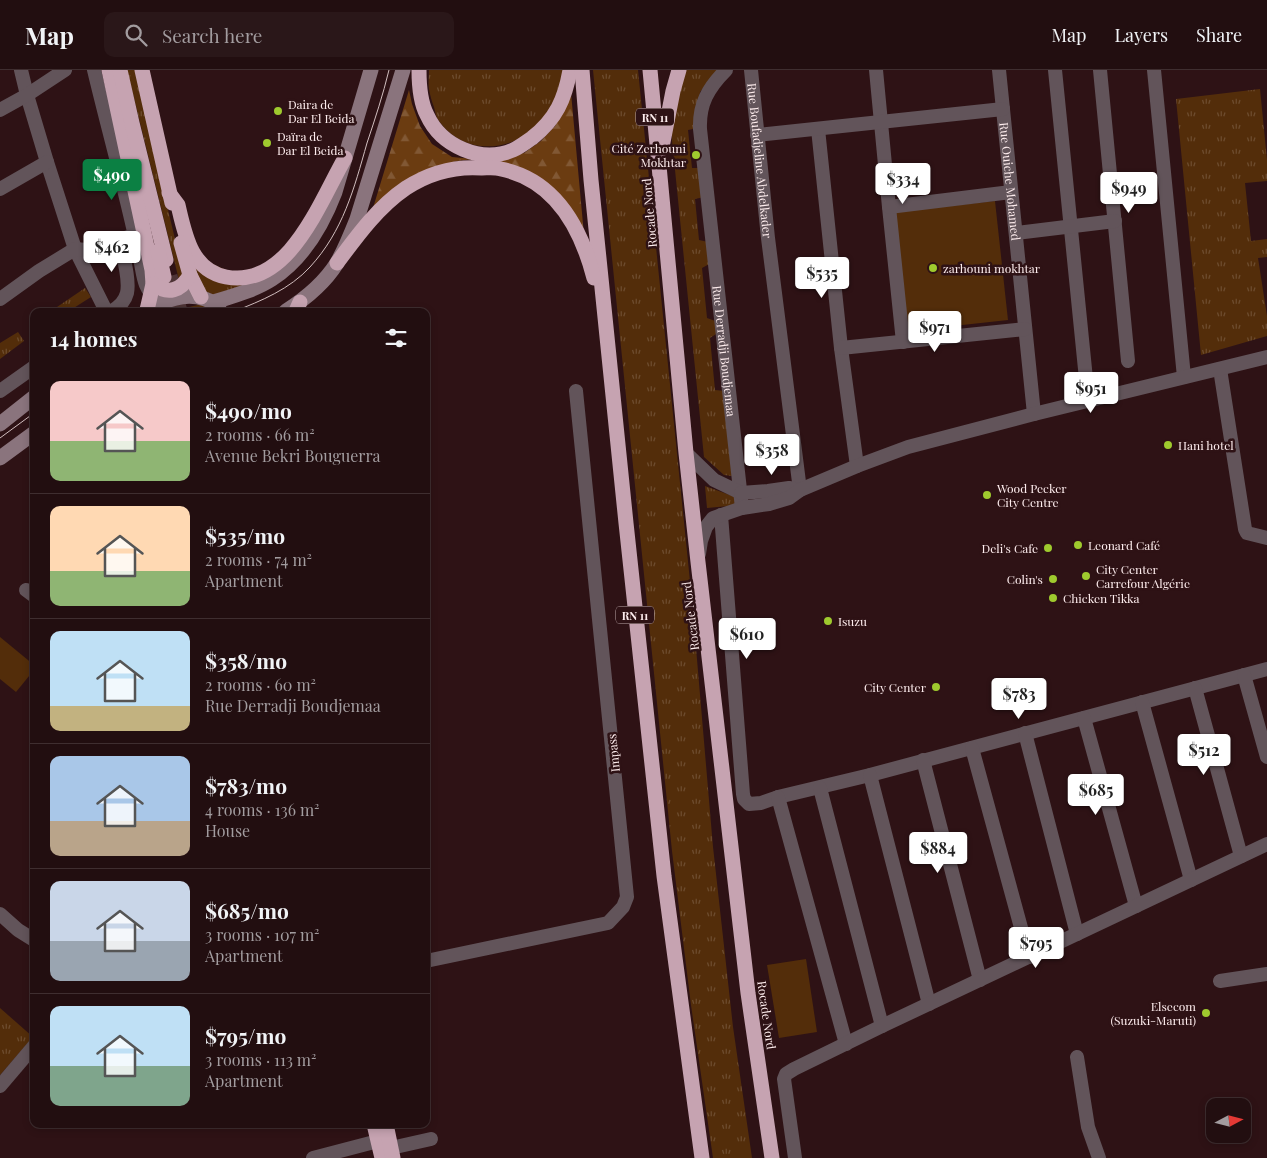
<!DOCTYPE html>
<meta charset="utf-8">
<style>
body{margin:0;font-family:"Playfair Display",serif;background:#2a1719;color:#f1f3f6;height:100vh;display:flex;flex-direction:column;font-size:19px;white-space:nowrap}
*{box-sizing:border-box;margin:0}
p{font-size:16px;color:#a29c9f}
.icon{flex:none;width:28px;height:28px;fill:none;stroke:currentColor;stroke-width:2;stroke-linecap:round;stroke-linejoin:round}
.map{position:relative;flex:1;overflow:hidden}
.details{position:absolute;left:30px;top:238px;width:400px;height:820px;display:flex;flex-direction:column;background:#220e10;border-radius:10px;box-shadow:0 2px 8px #0003,0 0 0 1px #3f2e30}
.details>*{flex:none}
.needle{width:32px;rotate:83deg}
.buttons{position:absolute;left:1206px;top:1028px;display:grid;gap:10px}
.buttons a{display:grid;place-items:center;width:45px;height:45px;border-radius:10px;background:#220e10;box-shadow:0 2px 8px #0003,0 0 0 1px #3f2e30;font-size:25px}
.price{position:absolute;translate:-50% -42px;padding:0 11px;border-radius:5px;background:#fff;color:#222;font-size:16px;line-height:32px;filter:drop-shadow(0 1px 2px #0008)}
.price::after{content:'';position:absolute;left:50%;top:30px;width:15px;height:11px;margin-left:-8px;background:inherit;clip-path:polygon(0 0,100% 0,50% 100%)}
.price.active{background:#0b8043;color:#fff}
ul{padding:0;list-style:none}
li{display:flex;align-items:center;gap:15px;height:125px;padding:0 20px}
li+li{border-top:1px solid #3f2e30}
li span{display:grid;place-items:center;flex:none;width:140px;height:100px;border-radius:10px;color:#555}
li>.icon{margin-inline-start:auto}
span .icon{width:60px;height:60px;fill:#fffc;stroke-width:1}
li b{font-size:21px}
h2{display:flex;justify-content:space-between;align-items:center;height:60px;padding:0 20px;font-size:21px}
header{display:flex;align-items:center;gap:30px;box-sizing:border-box;height:70px;padding:0 25px;background:#220e10;border-bottom:1px solid #3f2e30}
header strong{font-size:24px}
nav{display:flex;gap:28px;margin-inline-start:auto;font-size:18px}
.search{width:350px;height:45px;background:#2a1719;display:flex;align-items:center;gap:12px;box-sizing:border-box;padding:0 18px;border-radius:10px;color:#a29c9f;font-size:19px}
.map>svg:first-child{display:block}
</style>
<header>
<strong>Map</strong>
<div class="search"><svg class="icon" aria-label="search" viewBox="0 0 24 24"><circle cx="10" cy="10" r="6"/><path d="M15 15l6 6"/></svg>Search here</div>
<nav><a>Map</a><a>Layers</a><a>Share</a></nav>
</header>
<div class="map">
<svg width="1267" height="1088" viewBox="0 0 1267 1088">
<defs>
<pattern id="grass-tufts" width="24" height="20" patternUnits="userSpaceOnUse" patternTransform="scale(1.25)"><rect width="24" height="20" fill="#532d0a"/><path d="M3 7l-1-3M5 7V3M7 7l1-3M15 17l-1-3M17 17v-4M19 17l1-3" fill="none" stroke="#6d4c2e"/></pattern>
<pattern id="forest-firs" width="22" height="20" patternUnits="userSpaceOnUse" patternTransform="scale(1.25)"><rect width="22" height="20" fill="#6b3c11"/><path d="M5 1l3.5 6h-7zM16 11l3.5 6h-7z" fill="#815834"/></pattern>
</defs>
<rect width="100%" height="100%" fill="#2e1215"/>
<g fill="url(#grass-tufts)">
<polygon points="127,0 135,0 183,203 179,210"/>
<path d="M429,0H564C561,17 557,32 546,46C519,82 464,90 437,48C436,45 435,41 434,37C432,32 430,25 429,19C428,13 429,6 429,0Z"/>
<polygon points="593,0 638,0 692,531 713,777 733,957 752,1088 713,1088 691,935 672,781"/>
<polygon points="683,0 718,0 700,22 697,45 698,58 688,60 692,98 701,98 704,127 695,129 699,170 708,172 711,193 702,198 707,248 718,252 719,262 710,268 715,320 725,321 732,406 724,405 704,387 672,70 672,52"/>
<polygon points="1260,19 1267,90 1267,111 1245,113 1251,171 1267,169 1267,187 1258,188 1267,246 1267,266 1201,285 1176,29"/>
<polygon points="189,185 252,210 250,218 216,225 204,222"/>
<polygon points="85,218 91,227 69,241 59,241 57,237"/>
<polygon points="198,235 205,235 214,241 171,241"/>
<polygon points="18,262 24,271 0,289 0,273"/>
<polygon points="705,416 738,428 739,435 707,438"/>
<polygon points="0,938 33,967 0,1005"/>
</g>
<g fill="url(#forest-firs)">
<polygon points="409,20 412,34 420,56 432,74 452,87 473,89 457,91 434,98 373,138"/>
<polygon points="571,23 584,165 576,147 501,93 499,88 524,83 541,71 555,56"/>
</g>
<g fill="#532d0a">
<polygon points="995,131 1008,250 908,261 895,142"/>
<polygon points="0,567 34,595 34,600 16,622 0,609"/>
<polygon points="806,889 817,962 779,968 767,895"/>
</g>
<g fill="none" stroke-linecap="round" stroke-linejoin="round">
<polyline stroke="#4d3335" stroke-width="15" stroke-dasharray="15 8" stroke-linecap="butt" points="170,206 180,241"/>
<g stroke="#62545a" stroke-width="14">
<polyline points="21,0 27,25 47,92 75,179 106,241"/>
<path d="M94,0C109,63 127,126 140,189C143,200 143,221 156,226"/>
<path id="s1" d="M726,0C708,18 699,34 700,59L742,438"/>
<path id="s2" d="M751,0L768,168L800,420"/>
<polyline points="876,0 889,137 903,272"/>
<path id="s3" d="M999,0L1034,344"/>
<polyline points="1055,0 1086,309"/>
<polyline points="1100,0 1128,291"/>
<polyline points="1154,0 1184,307"/>
<polyline points="0,40 27,25 65,0"/>
<polyline points="818,59 841,278 857,396"/>
<polyline points="757,65 1003,39"/>
<polyline points="0,119 47,92"/>
<polyline points="889,137 1011,122"/>
<polyline points="1016,163 1115,151"/>
<polyline points="0,229 39,201 75,179 87,180 135,165"/>
<path d="M112,241C119,237 125,231 127,223C130,209 123,184 119,170"/>
<polyline points="841,278 1025,259"/>
<polyline points="1220,299 1245,459 1247,463 1267,468"/>
<polyline points="0,321 34,297"/>
<polyline points="686,383 714,410 741,423"/>
<polyline points="741,423 768,421 789,418 800,420"/>
<polyline points="721,445 743,724 744,729 749,734 761,733 778,727 870,705 1267,599"/>
<polyline points="699,484 701,471 706,457 713,448 742,438 769,434 789,428 800,420 857,396 908,377 1034,344 1267,287"/>
<polyline points="26,520 34,526"/>
<polyline points="1244,605 1267,687"/>
<polyline points="1195,618 1241,786"/>
<polyline points="1142,632 1191,810"/>
<polyline points="1084,648 1136,836"/>
<polyline points="1025,663 1077,864"/>
<polyline points="972,678 1029,887"/>
<polyline points="923,690 980,910"/>
<polyline points="870,705 929,934"/>
<polyline points="820,718 882,956"/>
<polyline points="778,727 846,974"/>
<polyline points="0,844 18,860 34,870"/>
<polyline points="426,891 608,853 623,837 627,827 576,321"/>
<polyline points="1220,911 1267,904"/>
<polyline points="1077,987 1088,1057 1099,1088"/>
<polyline points="0,1016 34,976"/>
<polyline points="391,1078 431,1069"/>
<polyline points="313,1088 378,1071"/>
<polyline points="795,1088 784,1009 786,1004 794,999 882,956 1267,774"/>
</g>
<g stroke="#8a747d" stroke-width="15">
<path d="M214,232C233,226 255,220 272,209C303,189 322,156 335,122L371,0"/>
<path d="M146,241L147,240C165,230 185,222 205,229C213,232 217,234 220,241"/>
<path d="M286,241C305,229 325,212 337,193C345,179 351,164 357,149L403,0"/>
<polyline points="0,354 34,327"/>
<polyline points="0,388 34,363"/>
</g>
<g stroke="#c6a3b1" stroke-width="15">
<polyline points="109,0 152,200 153,214 147,240"/>
<polyline points="120,0 132,53 166,190"/>
<polyline points="142,0 172,133"/>
<path d="M419,0C419,14 420,32 427,45C441,76 481,94 513,80C520,77 526,72 532,68C556,49 565,29 570,0"/>
<polyline points="582,0 591,110 626,453 664,806 702,1088"/>
<polyline points="650,0 686,383 698,492 748,923 772,1088"/>
<polyline points="662,77 673,21 679,0"/>
<path d="M169,123L178,135C185,165 191,200 226,207C289,219 320,131 345,88"/>
<polyline points="181,173 190,205 201,227"/>
<polyline points="158,181 164,207"/>
<path d="M337,193C357,166 378,137 406,118C429,103 455,96 482,98C488,98 495,97 501,99C555,110 581,158 594,208"/>
<path d="M153,214C168,225 181,221 190,205"/>
<polyline points="296,241 300,232"/>
<polyline points="374,1054 382,1088"/>
<polyline points="386,1054 393,1088"/>
</g>
<g stroke="#d1bebf" stroke-width="1">
<path d="M235,241C261,231 290,219 310,197C343,161 354,119 367,73C375,49 383,25 389,0"/>
<polyline points="0,368 34,343"/>
</g>
</g>
<g fill="#9fca2e" stroke="#2e1215" stroke-width="2">
<circle cx="278" cy="41" r="5"/>
<circle cx="267" cy="73" r="5"/>
<circle cx="696" cy="85" r="5"/>
<circle cx="933" cy="198" r="5"/>
<circle cx="1168" cy="375" r="5"/>
<circle cx="987" cy="425" r="5"/>
<circle cx="1078" cy="475" r="5"/>
<circle cx="1048" cy="478" r="5"/>
<circle cx="1086" cy="506" r="5"/>
<circle cx="1053" cy="509" r="5"/>
<circle cx="1053" cy="528" r="5"/>
<circle cx="828" cy="551" r="5"/>
<circle cx="936" cy="617" r="5"/>
<circle cx="1206" cy="943" r="5"/>
</g>
<g text-anchor="middle" dominant-baseline="central" stroke-width="5" stroke-linejoin="round" paint-order="stroke">
<g fill="#2e1215" stroke="#bfabac" stroke-width="1">
<rect x="636" y="38.5" width="38" height="17" rx="4"/>
<rect x="616" y="536.5" width="38" height="17" rx="4"/>
</g>
<g font-size="11" font-weight="bold" fill="#fdeced">
<text x="655" y="47">RN 11</text>
<text x="635" y="545">RN 11</text>
</g>
<g font-size="12" fill="#fdeced" stroke="#2e1215" text-anchor="start">
<text x="288" y="34">Daira de<tspan x="288" dy="14">Dar El Beida</tspan></text>
<text x="277" y="66">Daïra de<tspan x="277" dy="14">Dar El Beida</tspan></text>
<text x="686" y="78" text-anchor="end">Cité Zerhouni<tspan x="686" dy="14">Mokhtar</tspan></text>
<text x="943" y="198">zarhouni mokhtar</text>
<text x="1178" y="375">Hani hotel</text>
<text x="997" y="418">Wood Pecker<tspan x="997" dy="14">City Centre</tspan></text>
<text x="1088" y="475">Leonard Café</text>
<text x="1038" y="478" text-anchor="end">Deli's Cafe</text>
<text x="1096" y="499">City Center<tspan x="1096" dy="14">Carrefour Algérie</tspan></text>
<text x="1043" y="509" text-anchor="end">Colin's</text>
<text x="1063" y="528">Chicken Tikka</text>
<text x="838" y="551">Isuzu</text>
<text x="926" y="617" text-anchor="end">City Center</text>
<text x="1196" y="936" text-anchor="end">Elsecom<tspan x="1196" dy="14">(Suzuki-Maruti)</tspan></text>
</g>
<g font-size="12" fill="#fdeced" stroke="#2e1215">
<text stroke="none"><textPath href="#s2" startOffset="91">Rue Boufadjeline Abdelkader</textPath></text>
<text stroke="none"><textPath href="#s3" startOffset="112">Rue Ouiche Mohamed</textPath></text>
<text transform="translate(649 143) rotate(-95)">Rocade Nord</text>
<text stroke="none"><textPath href="#s1" startOffset="290">Rue Derradji Boudjemaa</textPath></text>
<text transform="translate(690 546) rotate(-97)">Rocade Nord</text>
<text transform="translate(613 683) rotate(-96)">Impass</text>
<text transform="translate(767 945) rotate(82)">Rocade Nord</text>
</g>
</g>
</svg>
<div class="buttons">
<a><svg class="needle" viewBox="-14 -14 28 28"><path d="M0-13l5 13h-10z" fill="#e53935"/><path d="M0 13l5-13h-10z" fill="#a29c9f"/></svg></a>
</div>
<b class="price active" style="left:112px;top:131px">$490</b>
<b class="price" style="left:903px;top:135px">$334</b>
<b class="price" style="left:1129px;top:144px">$949</b>
<b class="price" style="left:112px;top:203px">$462</b>
<b class="price" style="left:822px;top:229px">$535</b>
<b class="price" style="left:935px;top:283px">$971</b>
<b class="price" style="left:1091px;top:344px">$951</b>
<b class="price" style="left:772px;top:406px">$358</b>
<b class="price" style="left:747px;top:590px">$610</b>
<b class="price" style="left:1019px;top:650px">$783</b>
<b class="price" style="left:1204px;top:706px">$512</b>
<b class="price" style="left:1096px;top:746px">$685</b>
<b class="price" style="left:938px;top:804px">$884</b>
<b class="price" style="left:1036px;top:899px">$795</b>
<section class="details">
<h2>14 homes<svg class="icon" aria-label="filters" viewBox="0 0 24 24"><path d="M4 7h16M4 17h16"/><circle cx="9" cy="7" r="2"/><circle cx="15" cy="17" r="2"/></svg></h2>
<ul>
<li><span style="background:linear-gradient(#f6c9c9 60%,#8fb573 0)"><svg class="icon" aria-label="home" viewBox="0 0 24 24"><path d="M3 11l9-7 9 7M6 9v11h12V9"/></svg></span><div><b>$490/mo</b><p>2 rooms · 66 m²</p><p>Avenue Bekri Bouguerra</p></div></li>
<li><span style="background:linear-gradient(#ffd9b3 65%,#8fb573 0)"><svg class="icon" aria-label="home" viewBox="0 0 24 24"><path d="M3 11l9-7 9 7M6 9v11h12V9"/></svg></span><div><b>$535/mo</b><p>2 rooms · 74 m²</p><p>Apartment</p></div></li>
<li><span style="background:linear-gradient(#bfe0f5 75%,#c2b280 0)"><svg class="icon" aria-label="home" viewBox="0 0 24 24"><path d="M3 11l9-7 9 7M6 9v11h12V9"/></svg></span><div><b>$358/mo</b><p>2 rooms · 60 m²</p><p>Rue Derradji Boudjemaa</p></div></li>
<li><span style="background:linear-gradient(#a9c7e8 65%,#b9a48a 0)"><svg class="icon" aria-label="home" viewBox="0 0 24 24"><path d="M3 11l9-7 9 7M6 9v11h12V9"/></svg></span><div><b>$783/mo</b><p>4 rooms · 136 m²</p><p>House</p></div></li>
<li><span style="background:linear-gradient(#c9d6e8 60%,#9aa5b1 0)"><svg class="icon" aria-label="home" viewBox="0 0 24 24"><path d="M3 11l9-7 9 7M6 9v11h12V9"/></svg></span><div><b>$685/mo</b><p>3 rooms · 107 m²</p><p>Apartment</p></div></li>
<li><span style="background:linear-gradient(#bfe0f5 60%,#7fa58c 0)"><svg class="icon" aria-label="home" viewBox="0 0 24 24"><path d="M3 11l9-7 9 7M6 9v11h12V9"/></svg></span><div><b>$795/mo</b><p>3 rooms · 113 m²</p><p>Apartment</p></div></li>
</ul>
</section>
</div>
